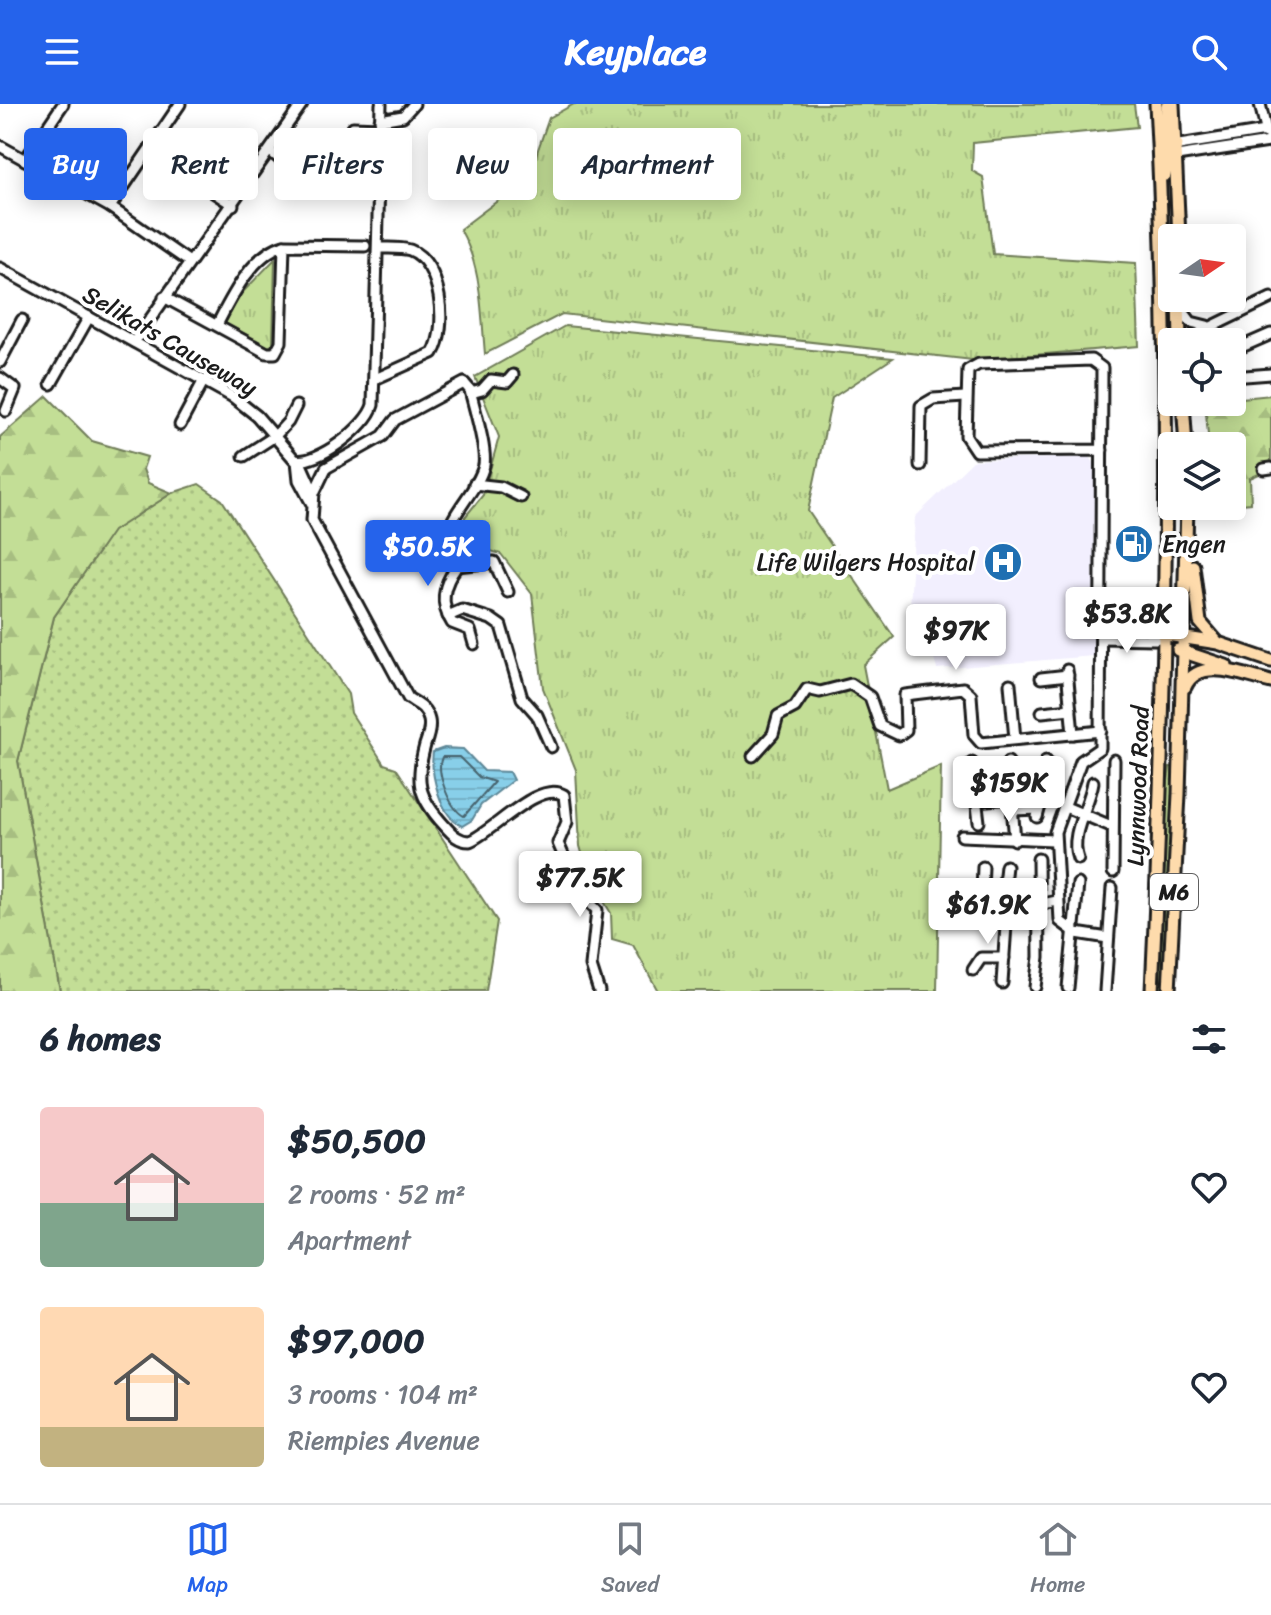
<!DOCTYPE html>
<meta charset="utf-8">
<style>
body{margin:0;font-family:Sriracha,sans-serif;background:#f6f6f7;color:#1f2937;height:100vh;display:flex;flex-direction:column;font-size:30px;white-space:nowrap}
*{box-sizing:border-box;margin:0}
p{font-size:26px;color:#747a83}
.icon{flex:none;width:44px;height:44px;fill:none;stroke:currentColor;stroke-width:2;stroke-linecap:round;stroke-linejoin:round}
.map{position:relative;height:887px;overflow:hidden}
.drawer{display:flex;flex-direction:column;background:#fff;flex:1}
.drawer>*{flex:none}
.top-card{position:absolute;left:24px;top:24px;width:800px;height:72px;display:flex;gap:16px}
.needle{width:52px;rotate:77deg}
.buttons{position:absolute;left:1158px;top:120px;display:grid;gap:16px}
.buttons a{display:grid;place-items:center;width:88px;height:88px;border-radius:8px;background:#fff;box-shadow:0 4px 20px #0003;font-size:40px}
.price{position:absolute;translate:-50% -68px;padding:0 18px;border-radius:8px;background:#fff;color:#222;font-size:26px;line-height:52px;filter:drop-shadow(0 2px 4px #0008)}
.price::after{content:'';position:absolute;left:50%;top:48px;width:24px;height:18px;margin-left:-12px;background:inherit;clip-path:polygon(0 0,100% 0,50% 100%)}
.price.on{background:#2563eb;color:#fff}
ul{padding:0;list-style:none}
li{display:flex;align-items:center;gap:24px;height:200px;padding:0 40px}
li span{display:grid;place-items:center;flex:none;width:224px;height:160px;border-radius:8px;color:#555}
li>.icon{margin-inline-start:auto}
span .icon{width:96px;height:96px;fill:#fffc;stroke-width:1}
li b{font-size:34px}
h2{display:flex;justify-content:space-between;align-items:center;height:96px;padding:0 40px;font-size:34px}
.tag{padding:0 28px;border-radius:8px;background:#fff;box-shadow:0 4px 20px #0003;font-size:28px;line-height:72px}
.tag.on{background:#2563eb;color:#fff}
header{display:flex;justify-content:space-between;align-items:center;height:104px;padding:0 40px;background:#2563eb;color:#fff;font-size:36px;font-weight:800}
.tab-bar{display:flex;justify-content:space-around;align-items:center;height:112px;border-top:2px solid #e0e1e3;background:#fff;font-size:22px;color:#747a83}
.tab-bar a{display:grid;justify-items:center;gap:4px}
.tab-bar .on{color:#2563eb}
.map>svg:first-child{display:block}
</style>
<header><svg class="icon" aria-label="menu" viewBox="0 0 24 24"><path d="M4 6h16M4 12h16M4 18h16"/></svg>Keyplace<svg class="icon" aria-label="search" viewBox="0 0 24 24"><circle cx="10" cy="10" r="6"/><path d="M15 15l6 6"/></svg></header>
<div class="map">
<svg width="1271" height="887" viewBox="0 0 1271 887">
<defs>
<pattern id="grass-dots" width="8" height="8" patternUnits="userSpaceOnUse" patternTransform="scale(2)"><rect width="8" height="8" fill="#c3de96"/><path d="M2 2h.1M6 6h.1" fill="none" stroke="#a7be81" stroke-width="1.8" stroke-linecap="round"/></pattern>
<pattern id="forest-firs" width="22" height="20" patternUnits="userSpaceOnUse" patternTransform="scale(2)"><rect width="22" height="20" fill="#c3de96"/><path d="M5 1l3.5 6h-7zM16 11l3.5 6h-7z" fill="#a7be81"/></pattern>
<pattern id="park-tufts" width="24" height="20" patternUnits="userSpaceOnUse" patternTransform="scale(2)"><rect width="24" height="20" fill="#c3de96"/><path d="M3 7l-1-3M5 7V3M7 7l1-3M15 17l-1-3M17 17v-4M19 17l1-3" fill="none" stroke="#a7be81"/></pattern>
<pattern id="water-rules" width="6" height="5" patternUnits="userSpaceOnUse" patternTransform="scale(2)"><rect width="6" height="5" fill="#88cfe9"/><path d="M0 2.5h6" fill="none" stroke="#75b1c7"/></pattern>
</defs>
<rect width="100%" height="100%" fill="#fff"/>
<filter id="ink" filterUnits="userSpaceOnUse"><feTurbulence type="fractalNoise" baseFrequency=".0125" numOctaves="2"/><feDisplacementMap in="SourceGraphic" scale="16" xChannelSelector="R" yChannelSelector="G"/><feConvolveMatrix kernelMatrix="1 2 1 2 8 2 1 2 1" color-interpolation-filters="sRGB"/></filter>
<g filter="url(#ink)">
<polygon fill="#f2effe" points="1090,353 1094,359 1093,552 937,565 927,533 910,504 915,413 974,356"/>
<g fill="url(#grass-dots)" stroke="#707d59" stroke-width="2">
<polygon points="199,380 222,396 348,590 351,609 384,660 396,664 497,817 486,887 60,887 18,657 54,513 112,427 172,389"/>
<polygon points="1170,663 1175,663 1165,887 1154,887 1161,726"/>
</g>
<g fill="url(#forest-firs)" stroke="#707d59" stroke-width="2">
<polygon points="1271,291 1271,361 1260,361 1259,370 1250,374 1251,399 1232,401 1232,342 1209,342 1205,298 1232,298 1232,295"/>
<polygon points="47,292 92,337 147,353 143,365 148,379 172,389 113,427 54,513 18,657 60,887 0,887 0,333"/>
</g>
<g fill="url(#park-tufts)" stroke="#707d59" stroke-width="2">
<path d="M574,0H1134L1137,23L973,39L972,67L983,73L993,150L1136,159L1139,242L973,256L562,210L485,250C481,207 482,163 460,125L528,74L549,14Z"/>
<polygon points="275,155 273,240 269,243 225,219 241,190"/>
<polygon points="565,222 893,254 832,294 808,407 894,533 863,561 887,685 941,662 937,887 658,887 633,841 612,835 611,809 589,773 580,742 576,666 543,584 532,490 501,450 478,443 462,446 465,413 483,391 499,333 475,273"/>
</g>
<path fill="url(#water-rules)" stroke="#5d8797" stroke-width="2" d="M444,644L463,645L484,667L509,668L513,676L481,701L472,716L462,722C440,712 430,669 433,648Z"/>
<g fill="none" stroke-linecap="round" stroke-linejoin="round">
<path stroke="#47646e" stroke-width="2" d="M442,653H459L479,673L494,678L464,712C450,705 435,668 442,653Z"/>
<defs>
<g id="minor">
<polyline points="1260,0 1267,30"/>
<polyline points="380,16 403,12 414,0"/>
<polyline points="353,23 380,24"/>
<polyline points="0,42 110,103 188,157"/>
<polyline points="1173,42 1266,27"/>
<polyline points="270,47 292,65"/>
<polyline points="1170,53 1269,38"/>
<polyline points="25,56 63,0"/>
<polyline points="349,81 378,82"/>
<polyline points="213,88 233,101"/>
<polyline points="110,103 180,0"/>
<path d="M0,164L233,293L257,312L295,356C317,361 367,323 373,301L381,0"/>
<polyline points="164,193 267,249 275,249 281,238 284,141"/>
<polyline points="1179,202 1191,218 1207,222"/>
<path d="M217,221C231,194 252,150 284,141L365,142"/>
<polyline points="134,238 302,0"/>
<polyline points="1180,238 1271,194"/>
<polyline points="1232,247 1271,230"/>
<polyline points="0,258 22,216"/>
<polyline points="1232,273 1271,270"/>
<polyline points="0,274 15,285 6,307"/>
<path d="M375,275L433,249C448,224 442,158 410,146C401,143 388,144 378,144"/>
<polyline points="51,280 89,213"/>
<polyline points="471,289 482,286 491,276 507,278 513,271"/>
<polyline points="180,321 204,276"/>
<polyline points="1102,346 976,347 966,332 968,266 979,260 1091,256 1102,264 1100,644 1081,657 1055,728 1060,817 1076,829 1108,834"/>
<polyline points="244,352 275,332 288,318 296,302"/>
<polyline points="297,357 299,376 312,400"/>
<polyline points="300,358 314,389"/>
<polyline points="920,361 921,302 933,295 965,293"/>
<polyline points="1264,365 1271,364"/>
<polyline points="474,380 501,383 521,393"/>
<path d="M457,462C424,428 477,394 484,361C487,344 474,304 470,286L464,279L395,316L383,332L326,364L314,389L312,416L408,594C417,600 426,603 429,616C431,624 428,633 425,641C415,677 418,693 444,721C452,730 458,737 470,737C495,726 539,676 564,691L567,718L558,739L579,788L597,806L591,862L599,887"/>
<path d="M457,462C443,481 439,499 452,519L470,526L474,540"/>
<polyline points="457,462 494,458 508,488"/>
<polyline points="448,512 462,506 491,515 501,522 522,594 537,611 551,643"/>
<polyline points="1101,534 1155,535 1167,531"/>
<polyline points="1067,566 1073,630"/>
<polyline points="1041,574 1068,571"/>
<polyline points="1010,580 1015,635"/>
<polyline points="1042,608 1071,605"/>
<polyline points="753,652 773,630 778,612 795,603 807,585 820,588 851,580 870,593 880,622 899,631 906,626 905,591 963,584 971,591 974,631 981,639 1101,627"/>
<polyline points="1008,658 1015,736"/>
<polyline points="972,659 979,718"/>
<polyline points="976,697 1010,694"/>
<polyline points="1063,702 1111,722"/>
<polyline points="1012,706 1039,705"/>
<polyline points="1037,713 1045,683 1046,657"/>
<polyline points="962,732 1053,736"/>
<path d="M1078,755C1069,730 1089,703 1093,678"/>
<polyline points="983,763 982,787 1003,789 1007,807 1057,797"/>
<polyline points="1113,768 1114,656"/>
<polyline points="1003,789 1006,762"/>
<polyline points="973,808 982,787"/>
<polyline points="973,866 981,854 1004,854"/>
<polyline points="1002,879 1007,807"/>
<polyline points="1035,883 1039,853 1038,755"/>
<polyline points="1068,884 1078,780"/>
<polyline points="1105,887 1112,784"/>
</g>
<g id="major">
<polyline points="1173,0 1179,134"/>
<polyline points="1162,51 1167,44 1167,2"/>
<polyline points="1165,71 1168,53 1177,41"/>
<polyline points="1179,194 1180,238"/>
<polyline points="1183,298 1186,342"/>
<polyline points="1193,462 1200,518 1218,539"/>
<polyline points="1167,531 1218,539 1271,557"/>
<polyline points="1178,546 1226,562"/>
<path d="M1185,583C1198,551 1246,572 1271,578"/>
<path d="M1152,887C1166,591 1172,296 1156,0"/>
<polyline points="1169,887 1179,690 1187,402"/>
</g>
</defs>
<use href="#minor" stroke="#1c1c1c" stroke-width="15"/>
<use href="#major" stroke="#1c1c1c" stroke-width="17"/>
<use href="#minor" stroke="#fff" stroke-width="9"/>
<use href="#major" stroke="#fedbac" stroke-width="11"/>
</g>
</g>
<defs>
<symbol id="fuel-disc" viewBox="-11 -11 22 22"><circle r="9.5" fill="#1f6fb2" stroke="#fff"/><path d="M-5.5-6h7V0h2V4h1.3V-2.5L3-4.5l.8-.8L6-3V5H2.5V1h-1V6h-7ZM-4.2-4.7v3.2H.2V-4.7Z" fill="#fff"/></symbol>
<symbol id="hospital-disc" viewBox="-11 -11 22 22"><circle r="9.5" fill="#1f6fb2" stroke="#fff"/><path d="M-5-5h3v3.5h4V-5h3V5h-3V1.5h-4V5h-3Z" fill="#fff"/></symbol>
</defs>
<g fill-rule="evenodd">
<use href="#fuel-disc" x="1112" y="418" width="44" height="44"/>
<use href="#hospital-disc" x="981" y="436" width="44" height="44"/>
</g>
<g text-anchor="middle" dominant-baseline="central" stroke-width="8" stroke-linejoin="round" paint-order="stroke">
<rect fill="#fff" stroke="#606060" stroke-width="2" x="1150" y="770" width="48" height="36" rx="6"/>
<g font-size="22" font-weight="bold" fill="#1c1c1c">
<text x="1174" y="788">M6</text>
</g>
<g font-size="24" fill="#1c1c1c" stroke="#fff">
<text transform="translate(170 237) rotate(30)">Selikats Causeway</text>
<text transform="translate(1138 682) rotate(-88)">Lynnwood Road</text>
</g>
<g font-size="24" fill="#1c1c1c" stroke="#fff" text-anchor="start">
<text x="1162" y="440">Engen</text>
<text x="975" y="458" text-anchor="end">Life Wilgers Hospital</text>
</g>
</g>
</svg>
<div class="buttons">
<a><svg class="needle" viewBox="-14 -14 28 28"><path d="M0-13l5 13h-10z" fill="#e53935"/><path d="M0 13l5-13h-10z" fill="#747a83"/></svg></a>
<a><svg class="icon" aria-label="locate" viewBox="0 0 24 24"><circle cx="12" cy="12" r="6"/><path d="M12 2v4M12 18v4M2 12h4M18 12h4"/></svg></a>
<a><svg class="icon" aria-label="layers" viewBox="0 0 24 24"><path d="M12 4l9 5-9 5-9-5zM3 14l9 5 9-5"/></svg></a>
</div>
<b class="price on" style="left:428px;top:484px">$50.5K</b>
<b class="price" style="left:1127px;top:551px">$53.8K</b>
<b class="price" style="left:956px;top:568px">$97K</b>
<b class="price" style="left:1009px;top:720px">$159K</b>
<b class="price" style="left:580px;top:815px">$77.5K</b>
<b class="price" style="left:988px;top:842px">$61.9K</b>
<div class="top-card">
<a class="tag on">Buy</a>
<a class="tag">Rent</a>
<a class="tag">Filters</a>
<a class="tag">New</a>
<a class="tag">Apartment</a>
</div>
</div>
<section class="drawer">
<h2>6 homes<svg class="icon" aria-label="filters" viewBox="0 0 24 24"><path d="M4 7h16M4 17h16"/><circle cx="9" cy="7" r="2"/><circle cx="15" cy="17" r="2"/></svg></h2>
<ul>
<li><span style="background:linear-gradient(#f6c9c9 60%,#7fa58c 0)"><svg class="icon" aria-label="home" viewBox="0 0 24 24"><path d="M3 11l9-7 9 7M6 9v11h12V9"/></svg></span><div><b>$50,500</b><p>2 rooms · 52 m²</p><p>Apartment</p></div><svg class="icon" aria-label="heart" viewBox="0 0 24 24"><path d="M12 20l-8-8c-3-5 5-10 8-4 3-6 11-1 8 4z"/></svg></li>
<li><span style="background:linear-gradient(#ffd9b3 75%,#c2b280 0)"><svg class="icon" aria-label="home" viewBox="0 0 24 24"><path d="M3 11l9-7 9 7M6 9v11h12V9"/></svg></span><div><b>$97,000</b><p>3 rooms · 104 m²</p><p>Riempies Avenue</p></div><svg class="icon" aria-label="heart" viewBox="0 0 24 24"><path d="M12 20l-8-8c-3-5 5-10 8-4 3-6 11-1 8 4z"/></svg></li>
</ul>
</section>
<nav class="tab-bar">
<a class="on"><svg class="icon" aria-label="map" viewBox="0 0 24 24"><path d="M3 6l6-2 6 2 6-2v14l-6 2-6-2-6 2zM9 4v14M15 6v14"/></svg>Map</a>
<a><svg class="icon" aria-label="saved" viewBox="0 0 24 24"><path d="M7 4h10v16l-5-4-5 4z"/></svg>Saved</a>
<a><svg class="icon" aria-label="home" viewBox="0 0 24 24"><path d="M3 11l9-7 9 7M6 9v11h12V9"/></svg>Home</a>
</nav>
